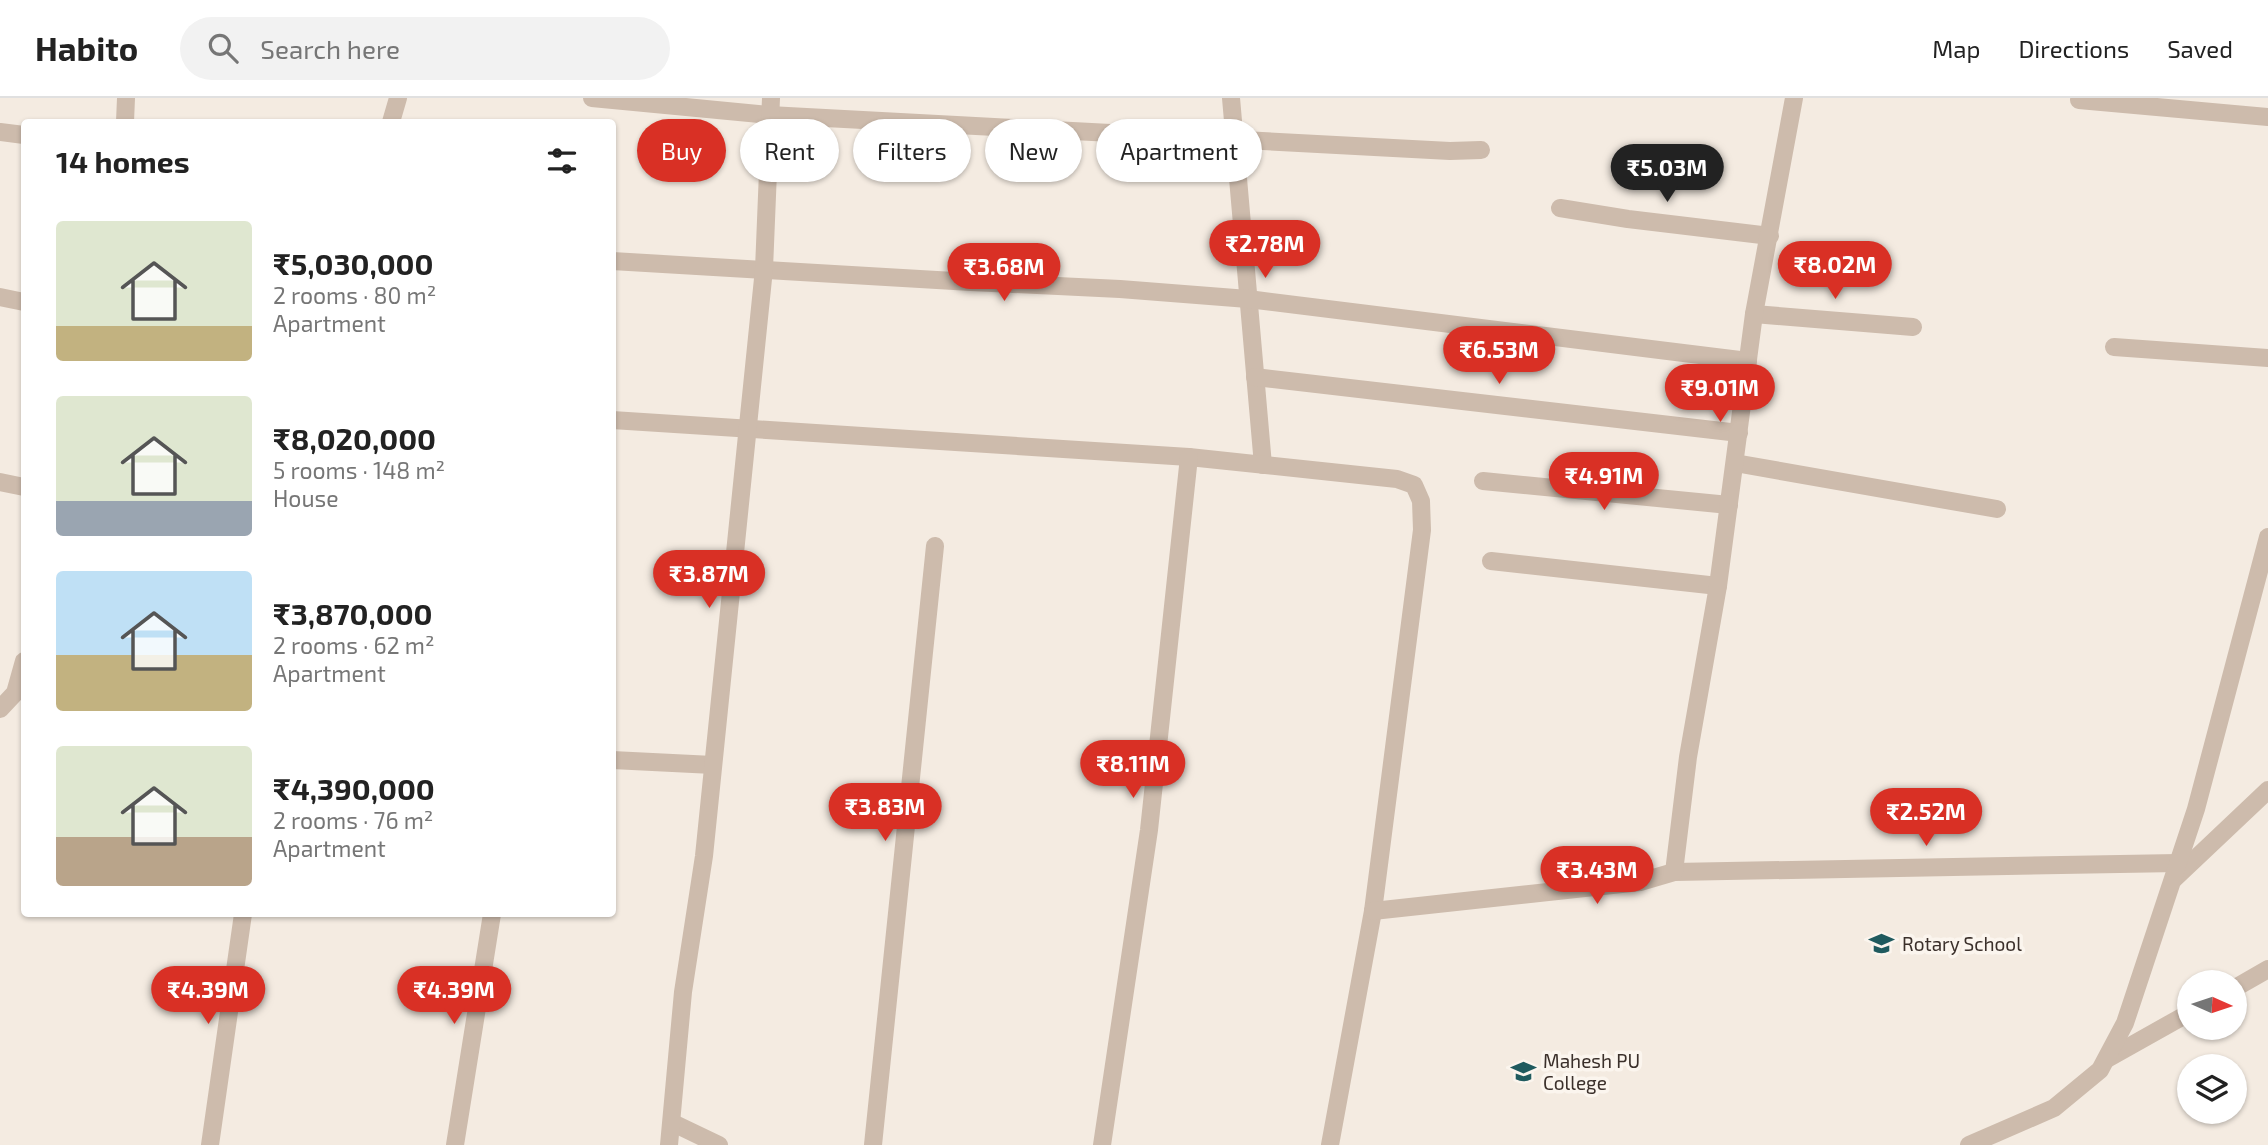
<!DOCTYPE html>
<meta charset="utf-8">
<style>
body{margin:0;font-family:"Exo 2",sans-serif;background:#f2f2f2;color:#222;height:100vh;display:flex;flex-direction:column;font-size:26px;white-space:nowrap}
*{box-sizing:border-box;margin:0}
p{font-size:23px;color:#767676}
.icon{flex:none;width:38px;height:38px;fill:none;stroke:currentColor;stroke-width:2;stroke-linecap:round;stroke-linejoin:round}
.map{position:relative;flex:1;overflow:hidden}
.sheet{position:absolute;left:21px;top:21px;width:595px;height:798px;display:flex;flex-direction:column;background:#fff;border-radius:7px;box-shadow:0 2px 5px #0004}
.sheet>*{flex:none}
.guide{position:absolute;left:637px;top:21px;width:665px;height:63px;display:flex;gap:14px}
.needle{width:46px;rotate:93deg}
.controls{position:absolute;left:2177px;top:872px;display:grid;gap:14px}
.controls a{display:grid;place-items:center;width:70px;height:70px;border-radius:50%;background:#fff;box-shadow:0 2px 5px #0004;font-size:35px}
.price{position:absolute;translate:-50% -60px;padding:0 16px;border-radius:24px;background:#d93025;color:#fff;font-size:23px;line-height:46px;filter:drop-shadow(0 2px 4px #0008)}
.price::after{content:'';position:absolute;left:50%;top:42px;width:21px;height:16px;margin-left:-10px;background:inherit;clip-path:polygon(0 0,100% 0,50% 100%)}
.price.active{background:#222;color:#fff}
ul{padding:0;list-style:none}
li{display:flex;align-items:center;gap:21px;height:175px;padding:0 35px}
li span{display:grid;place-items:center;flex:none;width:196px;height:140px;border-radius:7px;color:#555}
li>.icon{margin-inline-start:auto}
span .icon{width:84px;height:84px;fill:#fffc;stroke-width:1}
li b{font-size:30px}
h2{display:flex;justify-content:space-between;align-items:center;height:84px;padding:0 35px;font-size:30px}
.chip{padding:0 24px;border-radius:32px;background:#fff;box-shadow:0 2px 5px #0004;font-size:24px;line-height:63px}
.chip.active{background:#d93025;color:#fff}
header{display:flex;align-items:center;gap:42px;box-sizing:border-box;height:98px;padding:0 35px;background:#fff;border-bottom:2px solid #e0e0e0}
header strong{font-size:33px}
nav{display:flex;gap:38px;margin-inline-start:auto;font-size:24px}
.search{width:490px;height:63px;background:#f2f2f2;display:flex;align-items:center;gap:18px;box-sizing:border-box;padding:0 24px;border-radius:38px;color:#767676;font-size:26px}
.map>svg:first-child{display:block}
</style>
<header>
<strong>Habito</strong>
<div class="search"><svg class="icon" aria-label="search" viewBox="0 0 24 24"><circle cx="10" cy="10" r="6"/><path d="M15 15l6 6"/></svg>Search here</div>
<nav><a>Map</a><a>Directions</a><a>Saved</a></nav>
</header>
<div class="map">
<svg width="2268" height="1047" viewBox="0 0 2268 1047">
<rect width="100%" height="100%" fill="#f4ebe1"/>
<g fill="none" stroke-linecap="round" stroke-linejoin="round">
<g stroke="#cdbbac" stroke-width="18">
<polyline points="592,0 769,17 1450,53 1481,52"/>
<polyline points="1231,0 1263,367"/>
<polyline points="2079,2 2268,19"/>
<polyline points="125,24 126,0"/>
<polyline points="391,24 398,0"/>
<polyline points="0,34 24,37"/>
<polyline points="1560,110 1628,121 1770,138"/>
<polyline points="612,163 971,184 1120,191 1248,201 1748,263"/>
<polyline points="0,199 24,204"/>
<polyline points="1754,216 1913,229"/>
<polyline points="2114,249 2268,260"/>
<polyline points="1255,279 1739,335"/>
<polyline points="612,322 1189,359 1397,381 1414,387 1421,403 1422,432 1373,813 1330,1047"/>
<polyline points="1735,365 1997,411"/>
<polyline points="1483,383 1729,407"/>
<polyline points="0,384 24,389"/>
<polyline points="1491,463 1718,488"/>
<polyline points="0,611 15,595 24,563"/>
<polyline points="612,662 713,667"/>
<polyline points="1674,774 2178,765"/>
<polyline points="2174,781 2268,692"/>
<polyline points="1373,813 1640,784 1674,774 1688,659 1718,488 1754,216 1794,0"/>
<polyline points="2235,890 2268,871"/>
<polyline points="2107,961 2189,915"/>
<polyline points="673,1025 719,1047"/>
<polyline points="210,1047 243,816"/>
<polyline points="455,1047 492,816"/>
<polyline points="669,1047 683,894 704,758 764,171 771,0"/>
<polyline points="873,1047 935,448"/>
<polyline points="1102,1047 1149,732 1189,359"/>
<polyline points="1969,1047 2054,1010 2100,972 2125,925 2196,711 2268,439"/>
</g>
</g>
<defs>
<symbol id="school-bare" viewBox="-9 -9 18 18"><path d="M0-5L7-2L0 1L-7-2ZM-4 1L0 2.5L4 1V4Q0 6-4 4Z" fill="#1f5a5e" stroke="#fbf5ee" stroke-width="2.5" paint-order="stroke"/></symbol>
<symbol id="university-bare" viewBox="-9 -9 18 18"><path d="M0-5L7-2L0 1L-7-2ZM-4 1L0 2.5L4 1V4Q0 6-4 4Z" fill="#1f5a5e" stroke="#fbf5ee" stroke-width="2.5" paint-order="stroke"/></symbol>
</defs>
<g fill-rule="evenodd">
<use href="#school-bare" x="1864" y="828" width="35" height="35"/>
<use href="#university-bare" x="1506" y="956" width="35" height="35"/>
</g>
<g text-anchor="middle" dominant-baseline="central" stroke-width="7" stroke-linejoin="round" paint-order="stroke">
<g font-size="19" fill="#3b302b" stroke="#fbf5ee" text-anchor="start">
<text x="1902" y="845">Rotary School</text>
<text x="1543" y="962">Mahesh PU<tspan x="1543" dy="22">College</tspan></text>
</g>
</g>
</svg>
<div class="controls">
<a><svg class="needle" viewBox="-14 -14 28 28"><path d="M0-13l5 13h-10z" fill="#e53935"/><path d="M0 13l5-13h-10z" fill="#767676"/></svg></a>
<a><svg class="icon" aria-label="layers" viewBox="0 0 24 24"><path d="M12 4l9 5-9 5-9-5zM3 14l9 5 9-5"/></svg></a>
</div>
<b class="price active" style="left:1667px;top:106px">₹5.03M</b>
<b class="price" style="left:1265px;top:182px">₹2.78M</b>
<b class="price" style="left:1835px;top:203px">₹8.02M</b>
<b class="price" style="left:1004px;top:205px">₹3.68M</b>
<b class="price" style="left:1499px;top:288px">₹6.53M</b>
<b class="price" style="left:1720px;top:326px">₹9.01M</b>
<b class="price" style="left:1604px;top:414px">₹4.91M</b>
<b class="price" style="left:709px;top:512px">₹3.87M</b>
<b class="price" style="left:1133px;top:702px">₹8.11M</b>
<b class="price" style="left:885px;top:745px">₹3.83M</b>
<b class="price" style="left:1926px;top:750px">₹2.52M</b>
<b class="price" style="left:1597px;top:808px">₹3.43M</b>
<b class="price" style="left:208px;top:928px">₹4.39M</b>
<b class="price" style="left:454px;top:928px">₹4.39M</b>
<div class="guide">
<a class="chip active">Buy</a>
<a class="chip">Rent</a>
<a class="chip">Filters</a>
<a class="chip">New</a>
<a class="chip">Apartment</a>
</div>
<section class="sheet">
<h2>14 homes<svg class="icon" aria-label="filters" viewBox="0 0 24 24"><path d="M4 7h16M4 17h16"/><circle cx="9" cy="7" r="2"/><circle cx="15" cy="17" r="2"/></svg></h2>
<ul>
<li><span style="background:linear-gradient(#dfe7d0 75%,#c2b280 0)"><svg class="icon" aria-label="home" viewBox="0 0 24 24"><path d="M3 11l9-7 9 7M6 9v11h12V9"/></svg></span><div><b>₹5,030,000</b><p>2 rooms · 80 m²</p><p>Apartment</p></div></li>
<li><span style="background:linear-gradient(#dfe7d0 75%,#9aa5b1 0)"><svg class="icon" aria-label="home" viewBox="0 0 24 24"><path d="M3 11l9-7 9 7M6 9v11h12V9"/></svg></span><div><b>₹8,020,000</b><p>5 rooms · 148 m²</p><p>House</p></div></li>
<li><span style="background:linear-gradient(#bfe0f5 60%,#c2b280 0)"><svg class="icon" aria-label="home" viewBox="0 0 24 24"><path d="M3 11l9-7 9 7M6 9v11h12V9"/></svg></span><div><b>₹3,870,000</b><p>2 rooms · 62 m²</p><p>Apartment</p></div></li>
<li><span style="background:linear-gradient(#dfe7d0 65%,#b9a48a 0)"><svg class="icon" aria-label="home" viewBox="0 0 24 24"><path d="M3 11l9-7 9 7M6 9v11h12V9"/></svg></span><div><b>₹4,390,000</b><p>2 rooms · 76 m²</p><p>Apartment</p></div></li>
</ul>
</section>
</div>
